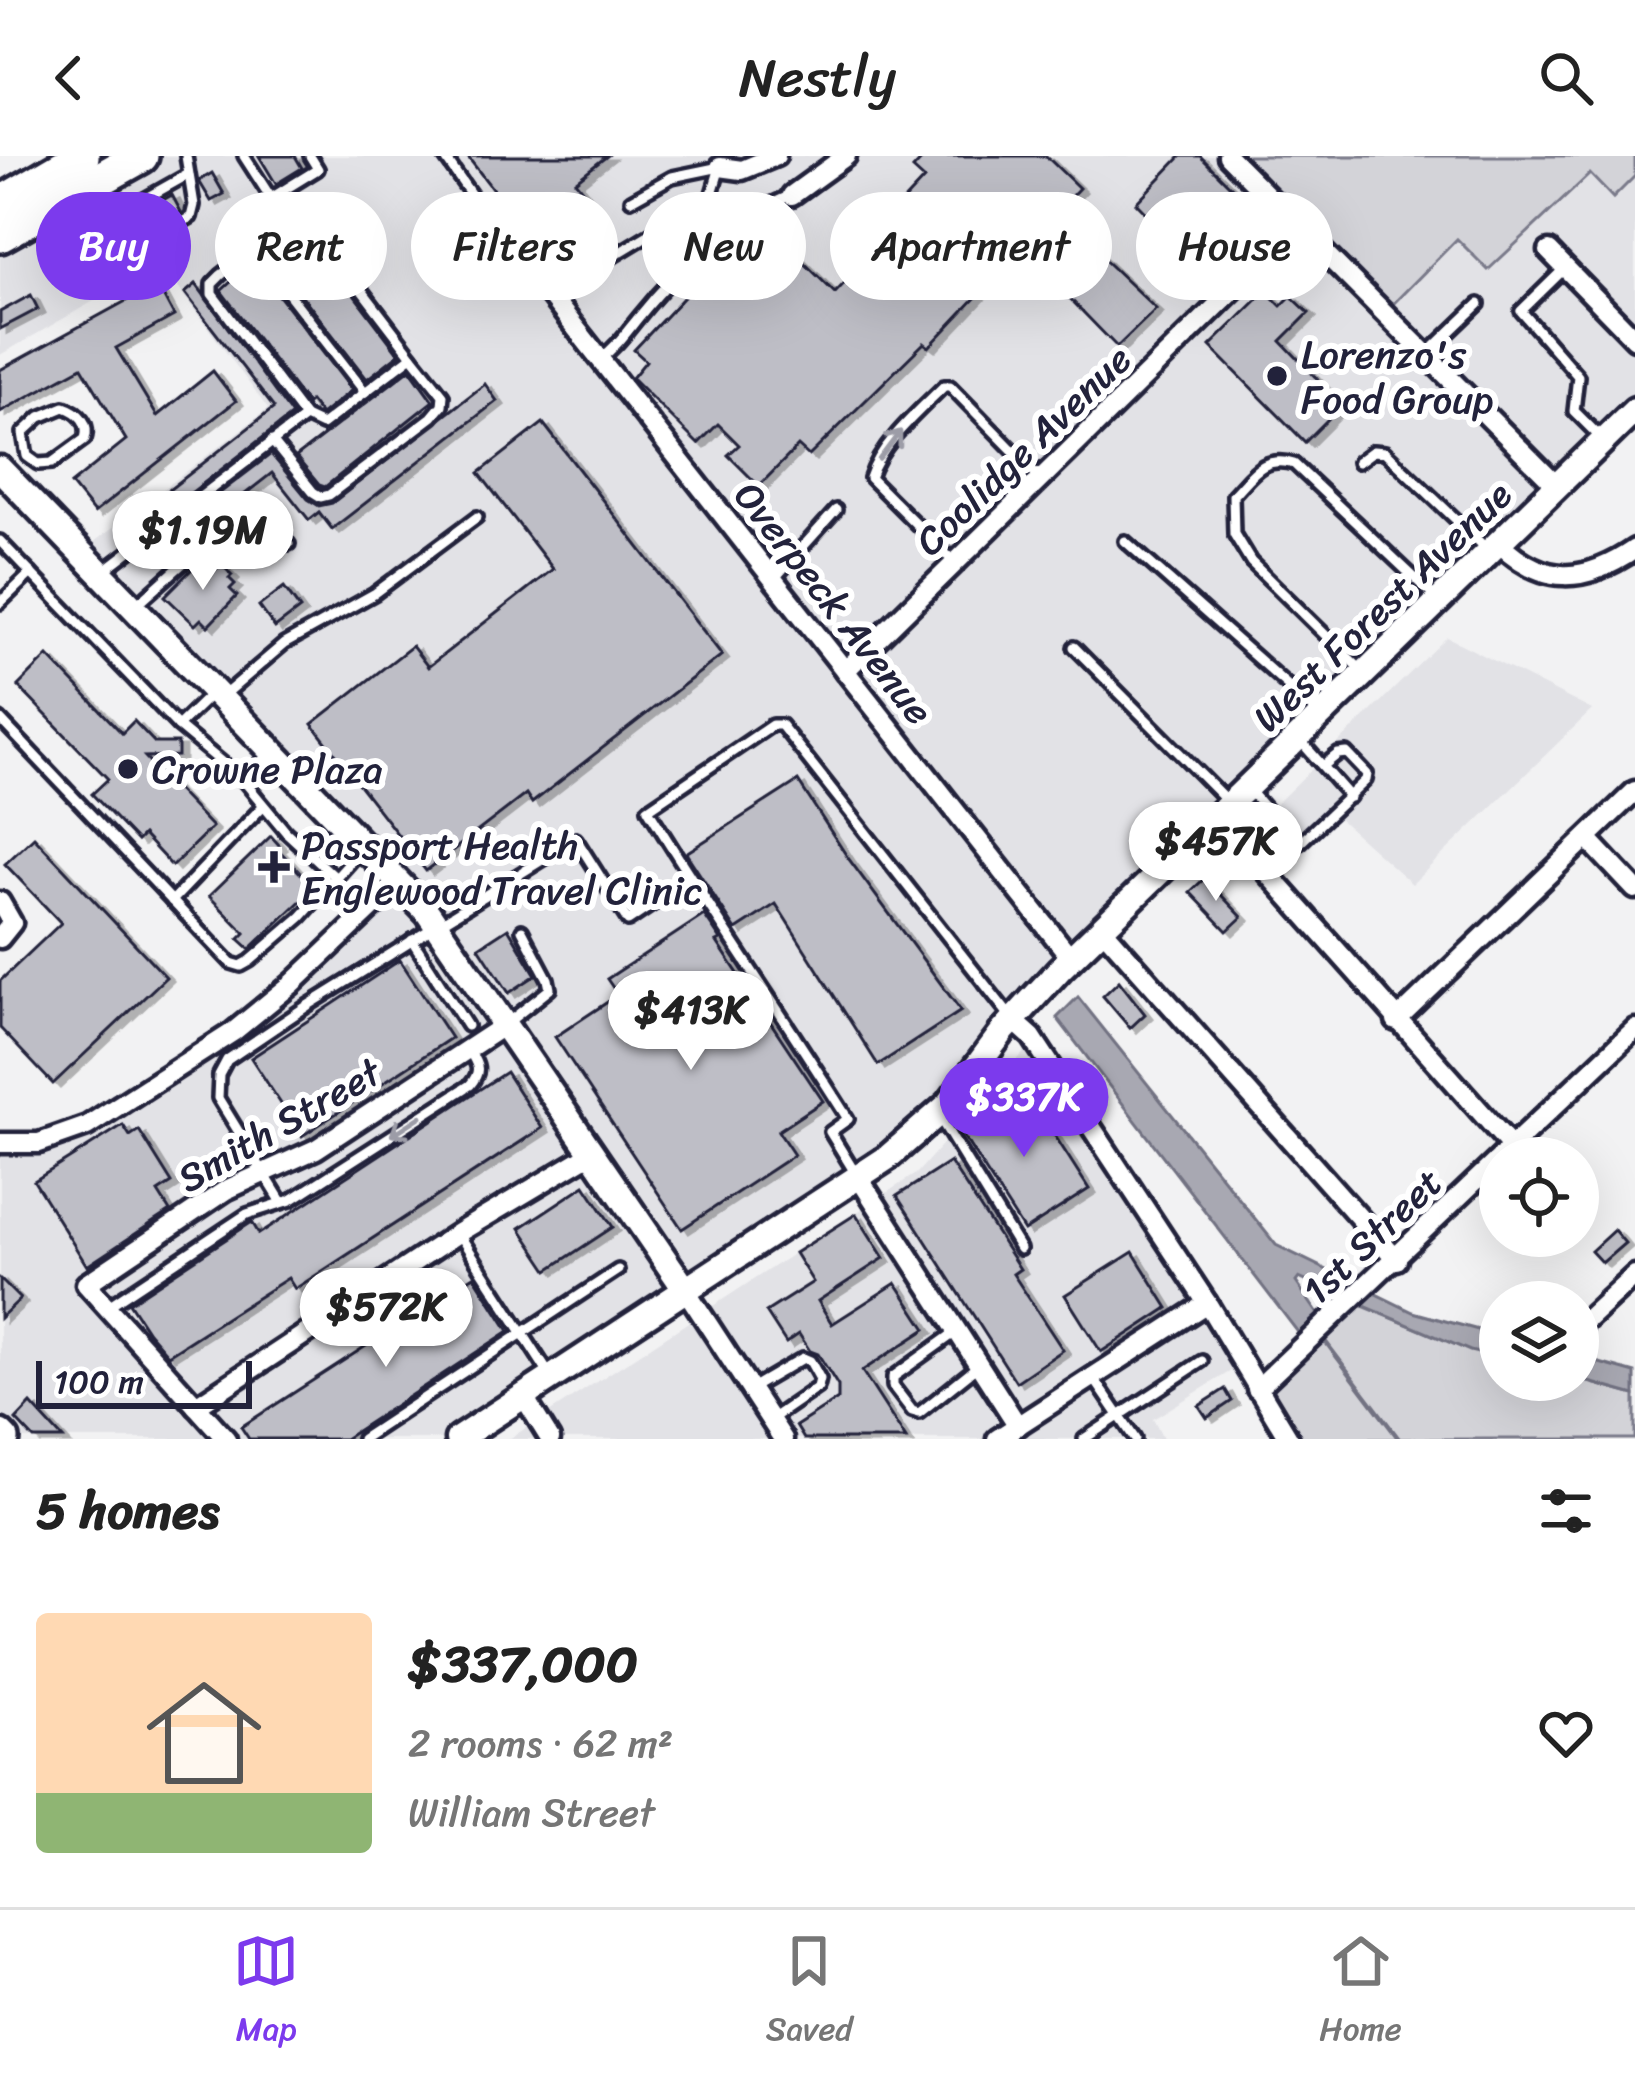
<!DOCTYPE html>
<meta charset="utf-8">
<style>
body{margin:0;font-family:Sriracha,sans-serif;background:#f2f2f2;color:#222;height:100vh;display:flex;flex-direction:column;font-size:45px;white-space:nowrap}
*{box-sizing:border-box;margin:0}
p{font-size:39px;color:#767676}
.icon{flex:none;width:66px;height:66px;fill:none;stroke:currentColor;stroke-width:2;stroke-linecap:round;stroke-linejoin:round}
.map{position:relative;height:1283px;overflow:hidden}
.panel{display:flex;flex-direction:column;background:#fff;flex:1}
.panel>*{flex:none}
.hud{position:absolute;left:36px;top:36px;width:1563px;height:108px;display:flex;gap:24px}
.buttons{position:absolute;left:1479px;top:981px;display:grid;gap:24px}
.buttons a{display:grid;place-items:center;width:120px;height:120px;border-radius:50%;background:#fff;box-shadow:0 12px 48px #0002;font-size:60px}
.scale{position:absolute;left:36px;bottom:30px;width:216px;box-sizing:border-box;padding-left:12px;border:6px solid #22223b;border-top:0;font-size:33px;line-height:42px;white-space:nowrap;color:#22223b;-webkit-text-stroke:9px #fff;paint-order:stroke}
.price{position:absolute;translate:-50% -102px;padding:0 27px;border-radius:42px;background:#fff;color:#222;font-size:39px;line-height:78px;filter:drop-shadow(0 3px 6px #0008)}
.price::after{content:'';position:absolute;left:50%;top:72px;width:36px;height:27px;margin-left:-18px;background:inherit;clip-path:polygon(0 0,100% 0,50% 100%)}
.price.active{background:#7c3aed;color:#fff}
ul{padding:0;list-style:none}
li{display:flex;align-items:center;gap:36px;height:300px;padding:0 36px}
li+li{border-top:3px solid #e0e0e0}
li span{display:grid;place-items:center;flex:none;width:336px;height:240px;border-radius:12px;color:#555}
li>.icon{margin-inline-start:auto}
span .icon{width:144px;height:144px;fill:#fffc;stroke-width:1}
li b{font-size:51px}
h2{display:flex;justify-content:space-between;align-items:center;height:144px;padding:0 36px;font-size:51px}
.chip{padding:0 42px;border-radius:54px;background:#fff;box-shadow:0 12px 48px #0002;font-size:42px;line-height:108px}
.chip.active{background:#7c3aed;color:#fff}
header{display:flex;justify-content:space-between;align-items:center;height:156px;padding:0 36px;background:#fff;font-size:54px;font-weight:600}
.tabs{display:flex;justify-content:space-around;align-items:center;height:168px;border-top:3px solid #e0e0e0;background:#fff;font-size:33px;color:#767676}
.tabs a{display:grid;justify-items:center;gap:6px}
.tabs .active{color:#7c3aed}
.map>svg:first-child{display:block}
</style>
<header><svg class="icon" aria-label="back" viewBox="0 0 24 24"><path d="M15 5l-7 7 7 7"/></svg>Nestly<svg class="icon" aria-label="search" viewBox="0 0 24 24"><circle cx="10" cy="10" r="6"/><path d="M15 15l6 6"/></svg></header>
<div class="map">
<svg width="1635" height="1283" viewBox="0 0 1635 1283">
<defs>
<filter id="shadow"><feDropShadow dx="7" dy="4" stdDeviation="0" flood-color="#0004"/></filter>
</defs>
<rect width="100%" height="100%" fill="#f2f2f3"/>
<filter id="ink" filterUnits="userSpaceOnUse"><feTurbulence type="fractalNoise" baseFrequency=".00833" numOctaves="2"/><feDisplacementMap in="SourceGraphic" scale="24" xChannelSelector="R" yChannelSelector="G"/><feConvolveMatrix kernelMatrix="1 2 1 2 8 2 1 2 1" color-interpolation-filters="sRGB"/></filter>
<g filter="url(#ink)">
<g fill="#e2e2e6">
<polygon points="141,0 1228,0 1457,83 1489,114 1590,17 1613,41 1635,20 1635,254 1060,813 949,948 458,1283 5,1283 0,1278 0,987 50,984 233,876 398,726 81,396 268,253 160,107 0,199 0,79"/>
<polygon points="1447,481 1592,554 1412,728 1337,661 1273,727 1236,687"/>
<polygon points="1035,884 1244,1207 1153,1263 1163,1283 509,1283 917,1017"/>
</g>
<g fill="#d3d3d8" stroke="#7a7a8a" stroke-width="3">
<polygon points="1228,0 1635,0 1635,20 1613,42 1590,18 1488,114 1457,83 1384,157"/>
<polygon points="1358,1148 1470,1194 1500,1202 1500,1224 1578,1223 1635,1239 1635,1283 1292,1283 1260,1232"/>
</g>
<g fill="#a8a8b2" stroke="#727282" stroke-width="3">
<polygon points="1078,841 1276,1089 1413,1156 1500,1180 1500,1202 1470,1195 1299,1122 1296,1126 1320,1161 1300,1179 1057,862"/>
<polygon points="1578,1201 1635,1217 1635,1239 1578,1223"/>
</g>
<g fill="none" stroke-linecap="round" stroke-linejoin="round">
<polyline stroke="#727282" stroke-width="4.5" points="1312,1168 1399,1283"/>
</g>
<g fill="#bebec6" stroke="#22223b" stroke-width="3" filter="url(#shadow)">
<polygon points="259,0 295,0 302,12 276,28"/>
<polygon points="467,0 607,0 575,25 588,41 533,85"/>
<polygon points="925,0 1046,0 1079,32 929,191 924,187 809,300 798,290 759,330 728,299 739,289 718,268 698,288 632,222 646,205 634,194 749,72 765,62 776,73 773,76 835,137 852,119 843,110 924,23 913,13"/>
<polygon points="1181,0 1200,0 1255,55 1243,67 1257,80 1211,124 1136,47"/>
<polygon points="212,17 224,38 211,45 199,25"/>
<polygon points="172,39 181,56 122,90 113,72"/>
<polygon points="292,75 307,77 399,198 367,223 267,95"/>
<polygon points="1089,89 1156,153 1117,191 1053,125"/>
<polygon points="253,106 352,234 321,259 310,245 307,248 221,135"/>
<polygon points="157,128 174,160 116,192 157,260 213,215 236,245 94,357 71,328 126,284 82,211 0,256 0,214"/>
<polygon points="196,128 292,259 143,374 133,362 274,252 185,137"/>
<polygon points="1266,135 1281,150 1291,140 1309,157 1281,185 1342,249 1305,286 1210,190"/>
<polygon points="31,139 38,153 0,173 0,156"/>
<polygon points="410,213 433,245 325,331 319,329 296,301"/>
<polygon points="485,228 497,245 332,373 319,356 309,364 272,317 167,399 157,385 271,298 308,343 319,350 332,347"/>
<polygon points="543,267 722,499 532,647 526,638 426,715 312,568 412,490 428,511 553,413 479,317"/>
<polygon points="201,404 213,416 221,408 232,419 229,422 235,428 230,433 237,440 208,470 201,463 195,469 165,440"/>
<polygon points="284,431 300,453 275,472 259,450"/>
<polygon points="48,500 122,577 134,565 155,587 178,587 178,600 145,601 212,671 172,710 143,679 137,685 92,638 108,623 18,530"/>
<polygon points="798,625 848,702 961,855 878,909 776,748 736,774 686,697"/>
<polygon points="271,680 280,690 277,692 314,732 250,793 239,783 245,777 209,740"/>
<polygon points="34,681 166,821 53,928 0,872 0,825 61,767 5,708"/>
<polygon points="1205,722 1242,761 1227,775 1190,736"/>
<polygon points="704,759 721,784 717,786 823,945 778,975 794,999 682,1073 555,881 618,839 607,823"/>
<polygon points="508,772 536,819 509,837 479,791"/>
<polygon points="400,804 451,882 302,980 251,902"/>
<polygon points="1119,825 1145,858 1130,872 1103,840"/>
<polygon points="506,916 542,972 295,1133 288,1122 168,1199 148,1176 129,1147 252,1066 259,1078"/>
<polygon points="1025,933 1089,1033 1024,1075 960,975"/>
<polygon points="123,969 130,980 139,974 172,1027 158,1036 170,1055 87,1110 34,1025"/>
<polygon points="950,1006 1020,1113 1013,1118 1063,1194 1016,1226 897,1040"/>
<polygon points="585,1029 613,1071 548,1114 520,1072"/>
<polygon points="856,1058 884,1102 818,1145 832,1168 896,1127 926,1173 862,1215 906,1283 804,1283 796,1270 838,1243 838,1230 818,1198 810,1195 799,1178 786,1187 766,1156 813,1126 795,1097"/>
<polygon points="1614,1074 1625,1087 1602,1107 1591,1095"/>
<polygon points="1133,1096 1168,1152 1101,1196 1065,1139"/>
<polygon points="474,1120 509,1175 344,1283 249,1283 241,1271"/>
<polygon points="0,1123 20,1143 0,1162"/>
<polygon points="1225,1233 1232,1245 1207,1262 1199,1250"/>
<polygon points="31,1248 63,1283 34,1283 16,1264"/>
</g>
<g fill="none" stroke-linecap="round" stroke-linejoin="round">
<defs>
<g id="lane">
<polyline points="244,0 271,42 318,13 310,0"/>
<polyline points="444,0 516,103 545,133"/>
<polyline points="85,36 112,93 119,99 127,98 191,61 194,49 186,0"/>
<polyline points="631,44 672,21 720,11"/>
<polyline points="100,68 187,19"/>
<polyline points="254,93 365,236"/>
<polyline points="1566,111 1521,155 1578,220 1574,255 1601,282"/>
<polyline points="549,139 711,41 720,11"/>
<polyline points="1426,199 1479,148"/>
<path d="M600,203C617,190 625,178 638,162C679,111 731,63 792,39"/>
<path d="M64,251C79,256 90,267 85,283L52,307L38,308L27,300L23,277L40,261Z"/>
<polyline points="305,261 212,138 212,128 221,119 289,66 312,69 412,200"/>
<polyline points="1358,306 1373,295 1385,296 1489,395"/>
<polyline points="0,385 178,570 243,624 286,676 335,721"/>
<polyline points="1125,385 1321,559"/>
<path d="M955,407L870,322C881,287 918,256 944,230H950L1039,321"/>
<polyline points="101,417 305,261 322,269 412,200 443,239 442,249 432,261 329,339 321,341 313,336 272,285"/>
<polyline points="773,424 836,354"/>
<polyline points="0,447 31,417"/>
<polyline points="134,451 251,347 289,388"/>
<polyline points="1074,491 1230,648"/>
<path d="M1363,516L1251,406L1234,378L1233,339C1253,318 1263,299 1294,308L1439,445"/>
<polyline points="222,541 284,488 374,438 477,361"/>
<polyline points="0,563 231,807 241,810 250,805 301,761 361,694"/>
<polyline points="178,570 211,538"/>
<polyline points="1298,582 1350,641"/>
<polyline points="243,624 270,598"/>
<polyline points="1250,635 1295,687 1300,687 1366,624 1367,618 1347,597 1338,598 1323,610"/>
<polyline points="172,745 263,650"/>
<polyline points="412,784 467,870"/>
<polyline points="506,868 550,833 548,823 522,774"/>
<polyline points="938,959 1020,1093"/>
<path d="M857,1020L830,976L848,963C783,859 712,758 648,653L772,569H781L1013,864"/>
<polyline points="281,1045 218,942 219,919 227,904 307,850 576,683 628,765 668,738"/>
<polyline points="458,1077 549,1218"/>
<path d="M107,1151L247,1058L291,1044L470,929C482,915 478,909 469,894"/>
<polyline points="957,1175 893,1221 893,1230 912,1255 919,1257 979,1209"/>
<polyline points="1093,1221 1135,1283"/>
<polyline points="750,1233 803,1202 810,1205 820,1223 818,1231 770,1264"/>
<polyline points="362,1283 618,1114"/>
<polyline points="1084,1283 1202,1205"/>
</g>
<g id="street">
<polyline points="1228,0 1557,330"/>
<polyline points="720,11 742,14 776,0"/>
<polyline points="792,39 846,0"/>
<polyline points="1549,95 1635,183"/>
<polyline points="545,133 1071,802"/>
<path d="M1498,386C1543,430 1584,428 1635,393"/>
<polyline points="845,515 1298,70"/>
<polyline points="1217,660 1511,990"/>
<polyline points="1587,682 1635,733"/>
<polyline points="0,746 12,767 0,782"/>
<polyline points="1102,772 1397,1104"/>
<polyline points="1013,864 1032,881 1207,1147 1289,1283"/>
<polyline points="1396,865 1635,635"/>
<polyline points="0,987 39,987 87,970 233,876 293,827 399,726"/>
<polyline points="859,1022 1018,1270"/>
<polyline points="687,1136 783,1283"/>
<polyline points="1578,1172 1635,1119"/>
<polyline points="1257,1233 1635,873"/>
<polyline points="524,1241 550,1283"/>
<polyline points="196,1250 458,1077 592,997"/>
<polyline points="226,1283 86,1128 226,1034 316,993 506,868"/>
<polyline points="997,1283 1207,1147"/>
</g>
<g id="secondary">
<polyline points="0,313 428,757 687,1136"/>
<polyline points="458,1283 887,1002 949,948 1003,875 1060,813 1635,254"/>
</g>
<polyline id="primary" points="0,1278 5,1283"/>
<g id="highway">
<polyline points="0,48 82,0"/>
<polyline points="0,79 141,0"/>
</g>
</defs>
<use href="#lane" stroke="#22223b" stroke-width="18"/>
<use href="#street" stroke="#22223b" stroke-width="27"/>
<use href="#secondary" stroke="#22223b" stroke-width="33"/>
<use href="#primary" stroke="#22223b" stroke-width="36"/>
<use href="#highway" stroke="#22223b" stroke-width="42"/>
<use href="#lane" stroke="#fff" stroke-width="9"/>
<use href="#street" stroke="#fff" stroke-width="18"/>
<use href="#secondary" stroke="#fff" stroke-width="24"/>
<use href="#primary" stroke="#fff" stroke-width="27"/>
<use href="#highway" stroke="#fff" stroke-width="33"/>
</g>
<defs><path id="oneway-shaft" d="M-6 0H5M1.5-3L5.5 0L1.5 3" fill="none" stroke-width="1.6" stroke-linecap="round" stroke-linejoin="round" transform="scale(3)"/></defs>
<g stroke="#9c9ca7">
<use href="#oneway-shaft" transform="translate(890 289) rotate(-53)"/>
<use href="#oneway-shaft" transform="translate(406 970) rotate(147)"/>
</g>
</g>
<g fill="#22223b" stroke="#fff" stroke-width="4.5">
<circle cx="1277" cy="220" r="12"/>
<circle cx="128" cy="613" r="12"/>
<path d="M268 693h12v12h12v12h-12v12h-12v-12h-12v-12h12z"/>
</g>
<g text-anchor="middle" dominant-baseline="central" stroke-width="12" stroke-linejoin="round" paint-order="stroke">
<g font-size="39" fill="#22223b" stroke="#fff" text-anchor="start">
<text x="1301" y="198">Lorenzo's<tspan x="1301" dy="45">Food Group</tspan></text>
<text x="152" y="613">Crowne Plaza</text>
<text x="301" y="689">Passport Health<tspan x="301" dy="45">Englewood Travel Clinic</tspan></text>
</g>
<g font-size="39" fill="#22223b" stroke="#fff">
<text transform="translate(1023 294) rotate(-44)">Coolidge Avenue</text>
<text transform="translate(834 447) rotate(52)">Overpeck Avenue</text>
<text transform="translate(1382 450) rotate(-44)">West Forest Avenue</text>
<text transform="translate(279 969) rotate(-30)">Smith Street</text>
<text transform="translate(1372 1080) rotate(-44)">1st Street</text>
</g>
</g>
</svg>
<div class="buttons">
<a><svg class="icon" aria-label="locate" viewBox="0 0 24 24"><circle cx="12" cy="12" r="6"/><path d="M12 2v4M12 18v4M2 12h4M18 12h4"/></svg></a>
<a><svg class="icon" aria-label="layers" viewBox="0 0 24 24"><path d="M12 4l9 5-9 5-9-5zM3 14l9 5 9-5"/></svg></a>
</div>
<div class="scale">100 m</div>
<b class="price" style="left:203px;top:437px">$1.19M</b>
<b class="price" style="left:1216px;top:748px">$457K</b>
<b class="price" style="left:691px;top:917px">$413K</b>
<b class="price active" style="left:1024px;top:1004px">$337K</b>
<b class="price" style="left:386px;top:1214px">$572K</b>
<div class="hud">
<a class="chip active">Buy</a>
<a class="chip">Rent</a>
<a class="chip">Filters</a>
<a class="chip">New</a>
<a class="chip">Apartment</a>
<a class="chip">House</a>
</div>
</div>
<section class="panel">
<h2>5 homes<svg class="icon" aria-label="filters" viewBox="0 0 24 24"><path d="M4 7h16M4 17h16"/><circle cx="9" cy="7" r="2"/><circle cx="15" cy="17" r="2"/></svg></h2>
<ul>
<li><span style="background:linear-gradient(#ffd9b3 75%,#8fb573 0)"><svg class="icon" aria-label="home" viewBox="0 0 24 24"><path d="M3 11l9-7 9 7M6 9v11h12V9"/></svg></span><div><b>$337,000</b><p>2 rooms · 62 m²</p><p>William Street</p></div><svg class="icon" aria-label="heart" viewBox="0 0 24 24"><path d="M12 20l-8-8c-3-5 5-10 8-4 3-6 11-1 8 4z"/></svg></li>
</ul>
</section>
<nav class="tabs">
<a class="active"><svg class="icon" aria-label="map" viewBox="0 0 24 24"><path d="M3 6l6-2 6 2 6-2v14l-6 2-6-2-6 2zM9 4v14M15 6v14"/></svg>Map</a>
<a><svg class="icon" aria-label="saved" viewBox="0 0 24 24"><path d="M7 4h10v16l-5-4-5 4z"/></svg>Saved</a>
<a><svg class="icon" aria-label="home" viewBox="0 0 24 24"><path d="M3 11l9-7 9 7M6 9v11h12V9"/></svg>Home</a>
</nav>
